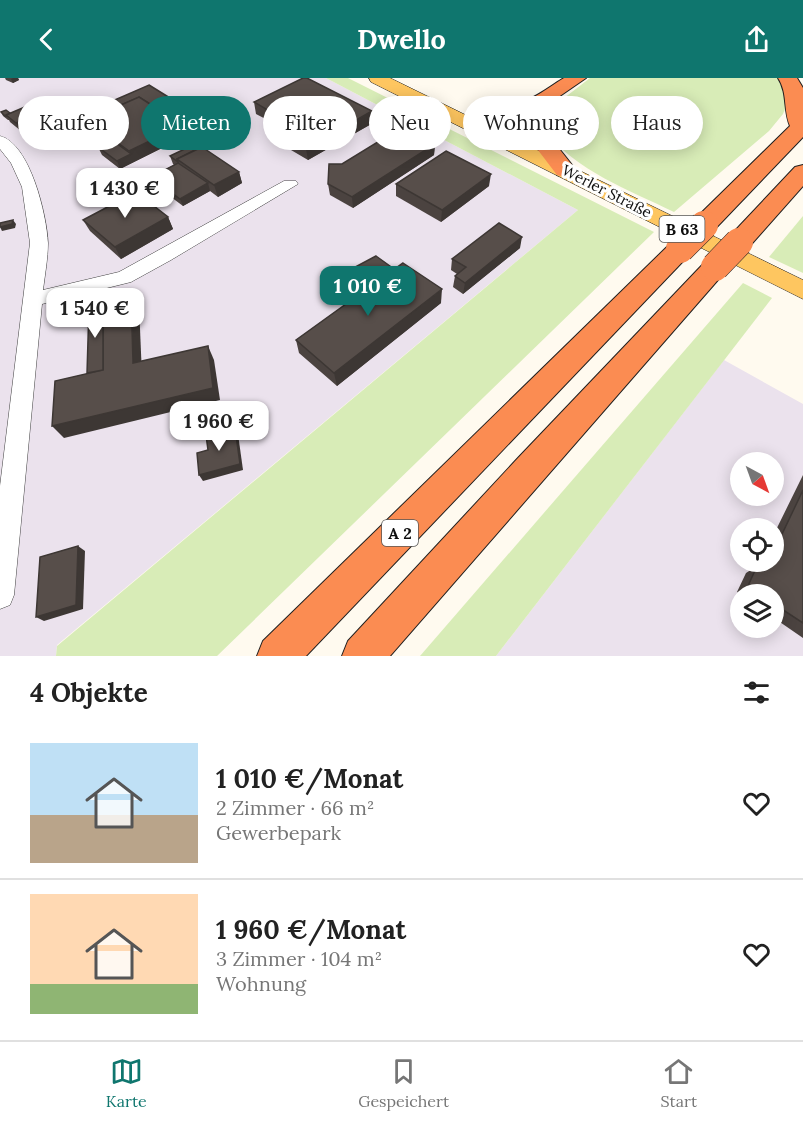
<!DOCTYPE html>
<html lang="de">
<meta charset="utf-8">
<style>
body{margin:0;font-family:Lora,serif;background:#f2f2f2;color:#222;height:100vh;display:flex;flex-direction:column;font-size:22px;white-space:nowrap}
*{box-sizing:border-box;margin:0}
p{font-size:20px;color:#767676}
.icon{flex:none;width:33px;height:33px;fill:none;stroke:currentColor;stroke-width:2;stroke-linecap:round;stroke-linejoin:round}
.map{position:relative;height:578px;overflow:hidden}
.panel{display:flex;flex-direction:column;background:#fff;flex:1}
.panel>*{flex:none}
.guide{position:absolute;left:18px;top:18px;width:768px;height:54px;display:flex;gap:12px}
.needle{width:39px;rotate:139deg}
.controls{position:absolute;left:730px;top:374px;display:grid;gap:12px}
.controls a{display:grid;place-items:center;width:54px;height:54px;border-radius:50%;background:#fff;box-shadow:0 3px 15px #0003;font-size:30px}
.price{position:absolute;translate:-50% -51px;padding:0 14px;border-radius:12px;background:#fff;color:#222;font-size:20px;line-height:39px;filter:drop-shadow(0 2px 3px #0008)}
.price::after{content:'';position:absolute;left:50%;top:36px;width:18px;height:14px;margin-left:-9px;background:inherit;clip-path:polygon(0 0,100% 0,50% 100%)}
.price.current{background:#0f766e;color:#fff}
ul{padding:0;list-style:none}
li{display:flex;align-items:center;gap:18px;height:150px;padding:0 30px}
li+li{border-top:2px solid #e0e0e0}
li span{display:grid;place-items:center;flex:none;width:168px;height:120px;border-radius:0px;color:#555}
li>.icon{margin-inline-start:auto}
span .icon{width:72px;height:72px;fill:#fffc;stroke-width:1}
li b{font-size:26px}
h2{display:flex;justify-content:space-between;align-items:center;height:72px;padding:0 30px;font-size:26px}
.chip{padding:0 21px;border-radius:27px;background:#fff;box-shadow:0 3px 15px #0003;font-size:21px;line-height:54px}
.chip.current{background:#0f766e;color:#fff}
header{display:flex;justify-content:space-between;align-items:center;height:78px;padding:0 30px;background:#0f766e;color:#fff;font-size:27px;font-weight:700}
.tab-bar{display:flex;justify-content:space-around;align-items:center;height:84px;border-top:2px solid #e0e0e0;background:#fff;font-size:16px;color:#767676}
.tab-bar a{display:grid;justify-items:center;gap:3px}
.tab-bar .current{color:#0f766e}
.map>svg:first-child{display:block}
</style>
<header><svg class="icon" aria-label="back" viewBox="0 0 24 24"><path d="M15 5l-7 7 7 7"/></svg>Dwello<svg class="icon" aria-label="share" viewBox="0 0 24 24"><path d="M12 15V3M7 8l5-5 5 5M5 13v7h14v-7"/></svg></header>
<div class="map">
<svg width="803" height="578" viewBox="0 0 803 578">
<rect width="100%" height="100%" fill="#fffaef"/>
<g fill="#ebe2ed" fill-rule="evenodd">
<polygon points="0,0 326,0 578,132 57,567 56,578 0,578"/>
<path d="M724,282L803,326V578H496ZM741,384H774V417H741ZM741,450H774V483H741ZM741,516H774V549H741Z"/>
</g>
<g fill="#d8ecb7">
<polygon points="326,0 348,0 654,154 217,578 56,578 57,568 578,132"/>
<path d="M590,0H778L783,6L787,26L783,36L769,53L674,134C629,112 576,93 544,52L546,34Z"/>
<polygon points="803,138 803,195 769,179"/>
<polygon points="743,205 772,220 496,578 420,578"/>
</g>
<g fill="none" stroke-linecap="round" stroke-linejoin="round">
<defs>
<path id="minor" d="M0,58C30,65 47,138 48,165C48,180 45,196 43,212L119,194L284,103H296L298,106L171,182L131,204L42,226L14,517L10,527L0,531V408L30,165L22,109L11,85L0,71Z"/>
<polygon id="major" points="369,0 390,0 803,202 803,221 371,4"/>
<g id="highway">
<path d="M564,0H586L541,31L534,33L542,49L576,92L573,97L565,99L557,97L525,55L517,39L485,53L478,55L471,53L468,49C480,31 509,31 527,22C540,17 552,7 564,0Z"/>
<path d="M778,0H797L803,10V59L713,153L704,155L695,153L692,147L695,141L790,48C783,32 788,15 778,0Z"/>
<polygon points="803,87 803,108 748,170 739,173 730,170 726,164 730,158 795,89"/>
<polygon points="680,162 689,165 693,171 689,177 306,578 257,578 263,563 671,165"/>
<polygon points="715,180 724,183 728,189 724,195 390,578 342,578 348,563 518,380 706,183"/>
</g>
</defs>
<use href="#minor" stroke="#414141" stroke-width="1"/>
<use href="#major" stroke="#1f1f1f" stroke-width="1"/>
<use href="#highway" stroke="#1f1f1f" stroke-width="2"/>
<use href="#minor" fill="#fff" fill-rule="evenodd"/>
<use href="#major" fill="#fec660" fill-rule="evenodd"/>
<use href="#highway" fill="#fb8c52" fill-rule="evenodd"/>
<defs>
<g id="highway-bridge">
<polyline points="680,171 704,147"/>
<polyline points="715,189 739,164"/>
</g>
</defs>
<use href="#highway-bridge" stroke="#1f1f1f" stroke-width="29" stroke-linecap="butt"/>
<use href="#highway-bridge" stroke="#fb8c52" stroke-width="28"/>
</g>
<g fill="#4b4340">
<polygon points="5,0 18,0 19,2 13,5 6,2"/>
<polygon points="254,24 373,45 308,82 274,62 272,50 277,47 256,36"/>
<polygon points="173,27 161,33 186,58 120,91 102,77 98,69 107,64 82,46 78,38"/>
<polygon points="51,30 56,38 21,53 10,44 9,42 8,42 3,38 1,34 10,35"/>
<polygon points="435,66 434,77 353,130 330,117 328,106 342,86"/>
<polygon points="170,78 239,94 242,105 218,119 210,113 183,128 155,107 151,99 174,87 173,86"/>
<polygon points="396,106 489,108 441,144 396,118"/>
<polygon points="111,110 115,118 98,127 88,119 84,111"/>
<polygon points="168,139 173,151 121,181 90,153 83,142"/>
<polygon points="520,170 463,216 453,209 455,198 457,196 451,192 452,181"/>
<polygon points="357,188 441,225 337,308 299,275 296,262 360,216 347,207 346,199 357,191"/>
<polygon points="803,397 803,560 774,540 774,516 741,516 741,517 737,514 746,495 757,488 758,489 761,483 774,483 774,456"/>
</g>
<g fill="#3d3734">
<polygon points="13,0 18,0 19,2 13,5 11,1"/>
<polygon points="170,20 173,27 153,36 150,29"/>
<polygon points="51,30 56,38 21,53 16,45"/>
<polygon points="372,33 373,45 308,82 306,71"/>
<polygon points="183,47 186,58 120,91 117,83 131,76 129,73"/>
<polygon points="435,66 434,77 353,130 352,119"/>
<polygon points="239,94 242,105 218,119 214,107"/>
<polygon points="491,96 489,108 441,144 442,132"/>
<polygon points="208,105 210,113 183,128 180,121"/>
<polygon points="111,110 115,118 98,127 93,119"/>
<polygon points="168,139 173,151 121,181 115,169"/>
<polygon points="13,142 16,146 15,150 2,153 0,149"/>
<polygon points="522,159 520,170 463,216 465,205"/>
<polygon points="442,211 441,225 337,308 334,295"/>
<polygon points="131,213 139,227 142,298 133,285"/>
<polygon points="208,268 214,282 220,322 64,360 52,348"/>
<polygon points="235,350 238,356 243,392 203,403 199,397"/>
<polygon points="78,468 85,473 83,531 44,543 36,539"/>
</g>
<g fill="#574e4a" stroke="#3d3734" stroke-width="1.5">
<polygon points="303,0 307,0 372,33 306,71 272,50 286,43 254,24"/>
<polygon points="149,7 170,20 153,28 139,19 87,42 88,45 78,38"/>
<polygon points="139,19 183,47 129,73 87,42"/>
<polygon points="41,22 51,30 16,45 6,37"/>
<polygon points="6,32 10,35 6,37 7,38 5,38 1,34"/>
<polygon points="402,49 435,66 352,119 328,106 329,86 342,86"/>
<polygon points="112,62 131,76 117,83 98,69"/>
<polygon points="193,67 201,69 177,81 178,84 170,78"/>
<polygon points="202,69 239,94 214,107 177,81"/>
<polygon points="446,73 491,96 442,132 396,106"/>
<polygon points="178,85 208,105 180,121 151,99"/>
<polygon points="101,102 111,110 93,119 84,111"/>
<polygon points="136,114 168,139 115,169 83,142"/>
<polygon points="13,142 12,146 0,149 0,145"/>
<polygon points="499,145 522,159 465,205 455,198 466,189 452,181"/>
<polygon points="376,178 394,191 365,212 346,199 360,190 357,188"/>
<polygon points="403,185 442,211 334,295 296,262"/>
<polygon points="131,213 133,285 208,268 213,310 52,348 55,303 103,292 103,219"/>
<polygon points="103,226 103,292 87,295 89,229"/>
<polygon points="235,350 240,386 199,397 197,375 208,372 206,357"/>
<polygon points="803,412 803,545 774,526 774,516 760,516 748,508 757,488 764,493 769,483 774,483 774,473"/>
<polygon points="78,468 76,527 36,539 40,479"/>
</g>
<g text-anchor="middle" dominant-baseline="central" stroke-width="6" stroke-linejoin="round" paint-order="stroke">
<g font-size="15" fill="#0e0e0e" stroke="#fff">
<text transform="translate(607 113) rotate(27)">Werler Straße</text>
</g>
<g fill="#fff" stroke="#565656" stroke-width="1.5">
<rect x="659.5" y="138" width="45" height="26" rx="4.5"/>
<rect x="382" y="442" width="36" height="26" rx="4.5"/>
</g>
<g font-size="16" font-weight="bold" fill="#0e0e0e">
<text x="682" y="151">B 63</text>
<text x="400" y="455">A 2</text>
</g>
</g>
</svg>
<div class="controls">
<a><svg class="needle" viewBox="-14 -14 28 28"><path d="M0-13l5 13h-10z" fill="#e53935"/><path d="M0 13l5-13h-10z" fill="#767676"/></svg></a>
<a><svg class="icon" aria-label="locate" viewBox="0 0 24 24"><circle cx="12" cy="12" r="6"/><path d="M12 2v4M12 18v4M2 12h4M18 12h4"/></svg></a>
<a><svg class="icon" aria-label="layers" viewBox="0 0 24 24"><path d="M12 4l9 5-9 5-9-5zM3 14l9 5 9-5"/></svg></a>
</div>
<b class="price" style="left:125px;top:141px">1 430 €</b>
<b class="price current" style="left:368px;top:239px">1 010 €</b>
<b class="price" style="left:95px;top:261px">1 540 €</b>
<b class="price" style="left:219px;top:374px">1 960 €</b>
<div class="guide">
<a class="chip">Kaufen</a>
<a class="chip current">Mieten</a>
<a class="chip">Filter</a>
<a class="chip">Neu</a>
<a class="chip">Wohnung</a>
<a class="chip">Haus</a>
</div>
</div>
<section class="panel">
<h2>4 Objekte<svg class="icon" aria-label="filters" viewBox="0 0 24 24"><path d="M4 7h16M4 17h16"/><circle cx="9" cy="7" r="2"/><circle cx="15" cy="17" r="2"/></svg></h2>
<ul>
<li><span style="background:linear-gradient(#bfe0f5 60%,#b9a48a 0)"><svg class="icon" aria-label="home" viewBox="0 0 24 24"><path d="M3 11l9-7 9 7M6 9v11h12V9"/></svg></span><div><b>1 010 €/Monat</b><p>2 Zimmer · 66 m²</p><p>Gewerbepark</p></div><svg class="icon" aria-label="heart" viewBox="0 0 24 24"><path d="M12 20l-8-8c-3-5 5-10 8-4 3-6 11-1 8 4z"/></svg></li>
<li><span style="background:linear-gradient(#ffd9b3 75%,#8fb573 0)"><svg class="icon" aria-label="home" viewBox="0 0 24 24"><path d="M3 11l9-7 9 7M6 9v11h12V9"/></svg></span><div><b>1 960 €/Monat</b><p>3 Zimmer · 104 m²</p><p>Wohnung</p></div><svg class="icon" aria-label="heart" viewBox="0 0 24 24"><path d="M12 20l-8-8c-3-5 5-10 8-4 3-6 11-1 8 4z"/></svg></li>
</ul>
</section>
<nav class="tab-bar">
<a class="current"><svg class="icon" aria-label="map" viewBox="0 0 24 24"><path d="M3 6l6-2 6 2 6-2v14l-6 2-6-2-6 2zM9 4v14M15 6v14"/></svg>Karte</a>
<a><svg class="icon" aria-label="saved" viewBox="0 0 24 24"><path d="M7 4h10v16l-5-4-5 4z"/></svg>Gespeichert</a>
<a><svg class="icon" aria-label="home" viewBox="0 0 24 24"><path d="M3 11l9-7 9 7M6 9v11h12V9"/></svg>Start</a>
</nav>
